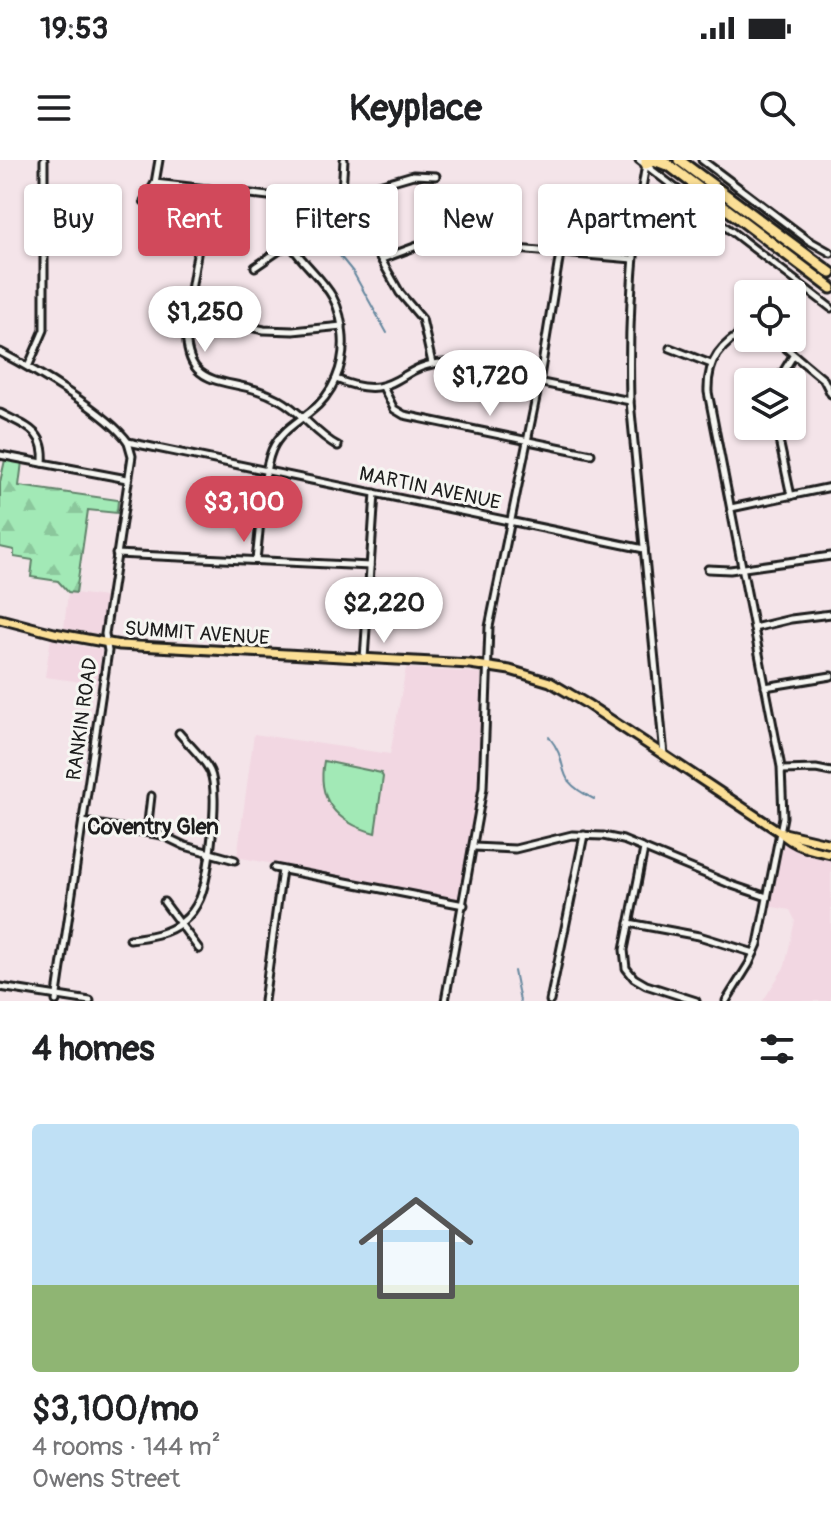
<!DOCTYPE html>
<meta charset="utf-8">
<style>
body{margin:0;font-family:Pangolin,sans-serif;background:#f6f6f6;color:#202124;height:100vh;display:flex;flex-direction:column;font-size:30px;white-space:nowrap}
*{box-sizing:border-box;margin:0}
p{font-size:26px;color:#757577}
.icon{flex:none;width:44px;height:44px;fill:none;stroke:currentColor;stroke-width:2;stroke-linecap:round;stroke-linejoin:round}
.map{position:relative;height:841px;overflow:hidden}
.sheet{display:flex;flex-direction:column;background:#fff;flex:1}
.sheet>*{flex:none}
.banner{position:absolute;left:24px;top:24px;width:784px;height:72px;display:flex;gap:16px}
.fabs{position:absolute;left:734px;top:120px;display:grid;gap:16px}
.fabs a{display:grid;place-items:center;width:72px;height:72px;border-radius:8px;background:#fff;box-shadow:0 2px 6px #0004;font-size:40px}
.price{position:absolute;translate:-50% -68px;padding:0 18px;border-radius:28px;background:#fff;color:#222;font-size:26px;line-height:52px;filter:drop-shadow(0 2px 4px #0008)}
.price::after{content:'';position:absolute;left:50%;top:48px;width:24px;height:18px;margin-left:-12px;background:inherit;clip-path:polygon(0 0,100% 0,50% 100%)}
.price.selected{background:#d1495b;color:#fff}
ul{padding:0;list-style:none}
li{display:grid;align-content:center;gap:16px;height:424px;padding:0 32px}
li span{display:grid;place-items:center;height:248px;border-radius:8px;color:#555}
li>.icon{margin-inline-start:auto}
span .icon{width:144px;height:144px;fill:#fffc;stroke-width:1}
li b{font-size:34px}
h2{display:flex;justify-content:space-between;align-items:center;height:96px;padding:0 32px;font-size:34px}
.chip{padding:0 28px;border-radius:8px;background:#fff;box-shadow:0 2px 6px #0004;font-size:28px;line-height:72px}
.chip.selected{background:#d1495b;color:#fff}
.status{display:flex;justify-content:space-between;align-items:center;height:56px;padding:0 40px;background:#fff;direction:ltr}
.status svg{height:22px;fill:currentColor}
header{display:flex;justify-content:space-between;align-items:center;height:104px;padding:0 32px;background:#fff;font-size:36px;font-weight:700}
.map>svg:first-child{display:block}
</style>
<div class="status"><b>19:53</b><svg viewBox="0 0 49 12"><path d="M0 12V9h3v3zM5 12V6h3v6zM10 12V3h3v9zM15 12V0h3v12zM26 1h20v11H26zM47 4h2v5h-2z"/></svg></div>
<header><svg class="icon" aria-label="menu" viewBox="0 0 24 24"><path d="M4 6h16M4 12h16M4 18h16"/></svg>Keyplace<svg class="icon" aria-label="search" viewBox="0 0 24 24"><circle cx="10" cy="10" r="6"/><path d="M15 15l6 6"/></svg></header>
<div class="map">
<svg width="831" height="841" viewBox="0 0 831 841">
<defs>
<pattern id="forest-firs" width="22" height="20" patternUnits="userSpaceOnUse" patternTransform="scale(2)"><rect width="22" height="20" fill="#a2e9b6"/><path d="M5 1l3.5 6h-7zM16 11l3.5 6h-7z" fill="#8bc79c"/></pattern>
</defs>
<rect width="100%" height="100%" fill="#f4e4e9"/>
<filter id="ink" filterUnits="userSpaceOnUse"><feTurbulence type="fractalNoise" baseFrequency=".0125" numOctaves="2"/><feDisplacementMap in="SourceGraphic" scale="16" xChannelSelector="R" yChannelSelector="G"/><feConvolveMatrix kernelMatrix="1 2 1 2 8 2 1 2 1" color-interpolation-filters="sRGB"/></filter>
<g filter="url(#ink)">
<g fill="#f2d7e2">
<polygon points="68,432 105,437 101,470 97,474 64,468"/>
<polygon points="51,477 61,482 102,490 97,524 45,517"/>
<polygon points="406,508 481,513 480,623 461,738 458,740 237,697 254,574 390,594"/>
<polygon points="786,684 831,697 831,841 763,841 785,806 795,760 790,750 768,746 782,685"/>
</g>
<path fill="#a2e9b6" stroke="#5f8269" stroke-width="2" d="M324,601L381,613L383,617L375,673C338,663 316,642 324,601Z"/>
<polygon fill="url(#forest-firs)" stroke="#5f8269" stroke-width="2" points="5,300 22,302 19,326 118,340 117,353 88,350 76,433 68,432 58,421 31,417 33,400 14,397 14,390 0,387 0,322"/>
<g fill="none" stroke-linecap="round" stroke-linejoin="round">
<g stroke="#66889f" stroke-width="2">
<polyline points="317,44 319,70 353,112 387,173"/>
<path d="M549,577C573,607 550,618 594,639"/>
<polyline points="514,811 520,841"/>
</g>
<defs>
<g id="minor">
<polyline points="344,0 342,31 349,56 374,87 400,133 422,159 432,203"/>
<polyline points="639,0 831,148"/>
<polyline points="702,0 808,80 831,93"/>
<path d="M646,4C632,82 628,161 630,241L664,595"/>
<polyline points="155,23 277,37 372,27 413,15 436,16"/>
<path d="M208,29L187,154C179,241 230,211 280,240C302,252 315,274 338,286"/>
<polyline points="144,41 155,23 159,0"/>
<polyline points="382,99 420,85 445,83 633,99"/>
<polyline points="255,107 290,83"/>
<polyline points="792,138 802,127"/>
<polyline points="157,147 264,170 293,171 342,166"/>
<polyline points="774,178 824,220 831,234"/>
<polyline points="670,188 711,204"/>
<path d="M0,192C33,209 108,253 128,282L644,389"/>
<polyline points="28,207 44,170 44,0"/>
<path d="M336,219C398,245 397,203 445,203L630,241"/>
<polyline points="777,222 793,196"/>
<polyline points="383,227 394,249 404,255 591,294"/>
<path d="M0,253C25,266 46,270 43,303"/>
<polyline points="776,266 791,336"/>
<polyline points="0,295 127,319"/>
<polyline points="731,348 831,327"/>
<polyline points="116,394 370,406"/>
<path d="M256,399C260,372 262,313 272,290C280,272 295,264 310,252C333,235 345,205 343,177C340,127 315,120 290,84C281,70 279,53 277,37"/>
<polyline points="708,409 730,410 831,396"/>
<polyline points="754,468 791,459 831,454"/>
<polyline points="364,499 375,333"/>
<polyline points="765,527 831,516"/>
<polyline points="782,610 816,609 831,612"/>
<polyline points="83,662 162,675 185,686 235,700"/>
<polyline points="147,671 151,636"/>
<polyline points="474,687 515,689 572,675 603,676 623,680 732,725 767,737"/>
<polyline points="644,689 624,790 626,808 634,818 646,825 696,841"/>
<polyline points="274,708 464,745"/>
<polyline points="164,742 199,789"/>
<polyline points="629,763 699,776 754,793"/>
<path d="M130,779C147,777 168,774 182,762C190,756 196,747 200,738C209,716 220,632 210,611C203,597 189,585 179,573"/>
<polyline points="0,827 90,841"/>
<polyline points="56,841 108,491 105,474 132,296 128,282"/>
<polyline points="264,841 282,710"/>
<polyline points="445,841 483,628 489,467 539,223 560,93"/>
<polyline points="550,841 584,675"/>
<path d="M726,841L749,804L758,784L783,657L781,607L708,232C707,200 721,184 748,169"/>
</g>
<g id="major">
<path d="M0,459L54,473L120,485L470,504L510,510L550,522L587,544L780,672C794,686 812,690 831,694"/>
<polyline points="780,672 831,684"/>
</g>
<g id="highway">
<polyline points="646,0 646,4 654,0 667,5"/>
<polyline points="662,0 831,128"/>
<polyline points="679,0 831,113"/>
</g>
</defs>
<use href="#minor" stroke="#1c1c1c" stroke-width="11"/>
<use href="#major" stroke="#1c1c1c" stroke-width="13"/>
<use href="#highway" stroke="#1c1c1c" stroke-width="15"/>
<use href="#minor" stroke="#f6f6f2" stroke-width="5"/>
<use href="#major" stroke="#fbdf96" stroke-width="7"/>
<use href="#highway" stroke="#fbdf96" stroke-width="9"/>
</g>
</g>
<g text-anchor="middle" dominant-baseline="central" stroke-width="6" stroke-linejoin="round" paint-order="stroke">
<g font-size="20" fill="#1c1c1c" stroke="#f6f6f2">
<text transform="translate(430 328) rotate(12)">MARTIN AVENUE</text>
<text transform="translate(197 473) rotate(4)">SUMMIT AVENUE</text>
<text transform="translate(82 559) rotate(-82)">RANKIN ROAD</text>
</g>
<g font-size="22" font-weight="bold" fill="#1c1c1c" stroke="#f6f6f2">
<text x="153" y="667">Coventry Glen</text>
</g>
</g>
</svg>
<div class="fabs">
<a><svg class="icon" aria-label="locate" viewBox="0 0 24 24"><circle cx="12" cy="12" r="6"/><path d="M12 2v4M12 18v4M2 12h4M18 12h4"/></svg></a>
<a><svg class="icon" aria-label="layers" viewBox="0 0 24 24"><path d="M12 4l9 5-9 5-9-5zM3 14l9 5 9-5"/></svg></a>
</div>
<b class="price" style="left:205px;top:194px">$1,250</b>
<b class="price" style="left:490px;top:258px">$1,720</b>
<b class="price selected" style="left:244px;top:384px">$3,100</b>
<b class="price" style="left:384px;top:485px">$2,220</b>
<div class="banner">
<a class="chip">Buy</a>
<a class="chip selected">Rent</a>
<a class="chip">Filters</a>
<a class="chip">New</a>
<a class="chip">Apartment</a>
</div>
</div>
<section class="sheet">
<h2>4 homes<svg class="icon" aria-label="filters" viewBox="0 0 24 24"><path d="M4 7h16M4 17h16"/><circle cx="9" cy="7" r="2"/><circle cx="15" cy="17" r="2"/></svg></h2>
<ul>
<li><span style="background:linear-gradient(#bfe0f5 65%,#8fb573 0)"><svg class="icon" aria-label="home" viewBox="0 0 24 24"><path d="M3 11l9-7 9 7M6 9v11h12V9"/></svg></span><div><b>$3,100/mo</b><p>4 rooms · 144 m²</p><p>Owens Street</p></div></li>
</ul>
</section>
